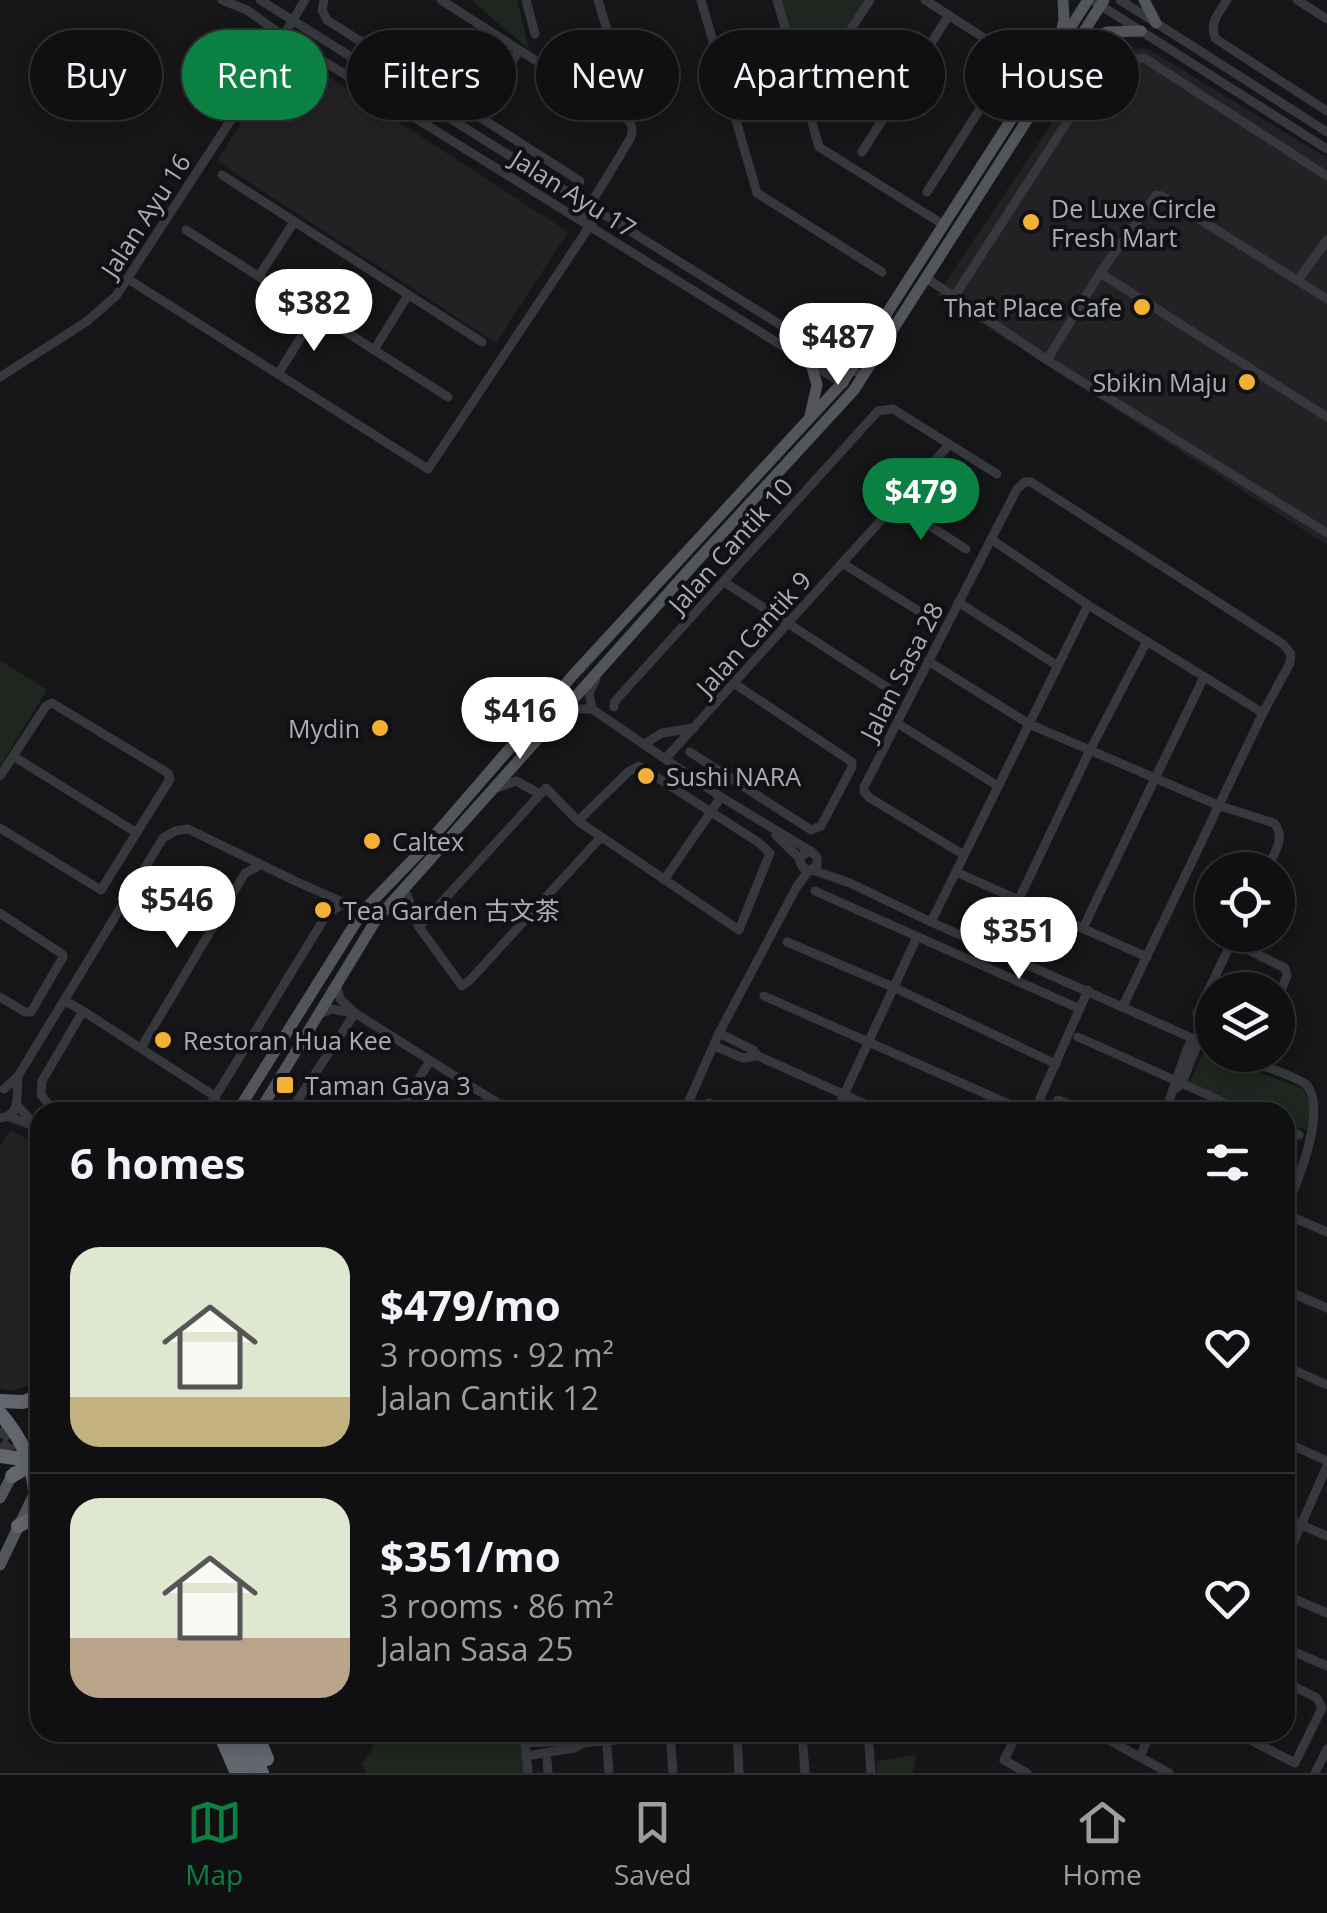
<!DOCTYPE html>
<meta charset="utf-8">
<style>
body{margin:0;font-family:"Open Sans","Noto Sans SC",sans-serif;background:#19191b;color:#f1f3f6;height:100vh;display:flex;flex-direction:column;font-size:38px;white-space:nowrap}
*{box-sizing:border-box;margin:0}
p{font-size:32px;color:#9c9d9f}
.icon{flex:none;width:55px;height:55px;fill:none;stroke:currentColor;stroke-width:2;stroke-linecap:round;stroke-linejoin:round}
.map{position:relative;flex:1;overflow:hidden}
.drawer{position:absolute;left:30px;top:1102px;width:1265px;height:640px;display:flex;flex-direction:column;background:#101012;border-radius:30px;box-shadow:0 5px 15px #0003,0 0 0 2px #303032}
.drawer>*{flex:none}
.top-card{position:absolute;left:30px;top:30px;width:1268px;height:90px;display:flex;gap:20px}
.tools{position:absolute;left:1195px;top:852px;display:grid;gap:20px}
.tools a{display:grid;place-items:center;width:100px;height:100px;border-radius:50%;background:#101012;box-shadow:0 5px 15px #0003,0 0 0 2px #303032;font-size:50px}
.price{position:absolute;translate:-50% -85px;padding:0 22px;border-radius:35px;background:#fff;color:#222;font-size:32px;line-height:65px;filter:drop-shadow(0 2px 5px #0008)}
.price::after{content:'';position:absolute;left:50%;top:60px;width:30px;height:22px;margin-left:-15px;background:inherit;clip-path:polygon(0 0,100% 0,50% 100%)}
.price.active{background:#0b8043;color:#fff}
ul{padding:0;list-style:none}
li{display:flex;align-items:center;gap:30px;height:250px;padding:0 40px}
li+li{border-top:2px solid #303032}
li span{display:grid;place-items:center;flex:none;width:280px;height:200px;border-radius:30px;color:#555}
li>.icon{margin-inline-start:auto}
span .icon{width:120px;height:120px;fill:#fffc;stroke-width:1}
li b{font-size:42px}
h2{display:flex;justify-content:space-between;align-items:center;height:120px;padding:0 40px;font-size:42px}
.tag{padding:0 35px;border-radius:45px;background:#101012;box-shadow:0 5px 15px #0003,0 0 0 2px #303032;font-size:35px;line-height:90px}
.tag.active{background:#0b8043;color:#fff}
.dock{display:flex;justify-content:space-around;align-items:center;height:140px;border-top:2px solid #303032;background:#101012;font-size:28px;color:#9c9d9f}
.dock a{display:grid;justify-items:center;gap:5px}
.dock .active{color:#0b8043}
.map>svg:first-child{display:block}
</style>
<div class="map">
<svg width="1327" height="1773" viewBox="0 0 1327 1773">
<rect width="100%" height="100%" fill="#161618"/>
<g fill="#222225">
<polygon points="1146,48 1327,158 1327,545 937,295 1090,66 1118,51"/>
<polygon points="288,50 568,232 496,343 217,161"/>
<polygon points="10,1130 40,1146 40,1382 11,1391 0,1388 0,1146"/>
</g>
<g fill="#1e261f">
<polygon points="471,0 517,0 529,49"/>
<polygon points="780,0 866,0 822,69 802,77"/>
<polygon points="0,660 47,690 0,766"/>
<polygon points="1204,1051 1303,1089 1309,1101 1311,1132 1285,1122 1285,1112 1263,1112 1189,1083"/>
<polygon points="375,1733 520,1733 525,1773 366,1773 361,1764 371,1751"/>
<polygon points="917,1755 912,1773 877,1773 876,1761"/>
</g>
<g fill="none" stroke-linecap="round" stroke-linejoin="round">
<g stroke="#333438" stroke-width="14" stroke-dasharray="14 7" stroke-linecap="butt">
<polyline points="0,1428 23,1447"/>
<polyline points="0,1444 40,1476"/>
</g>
<g stroke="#37383d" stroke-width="9">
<polyline points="222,0 247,10 283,36 844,384"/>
<polyline points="260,0 856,372"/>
<polyline points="324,0 322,10 327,20 580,181"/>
<path d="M441,0L629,120C633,128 633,132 630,139L581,220"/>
<polyline points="526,0 535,34"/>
<polyline points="598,0 614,53"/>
<polyline points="701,0 757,193 882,272"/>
<polyline points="777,0 819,147 944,225"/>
<polyline points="925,0 1015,58"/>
<polyline points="1092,0 1327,149"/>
<polyline points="1120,0 1327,132"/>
<path d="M1227,0C1219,13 1208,23 1216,39L1327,111"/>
<polyline points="1297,0 1327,19"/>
<polyline points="731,102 814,77 823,72 870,0"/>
<polyline points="477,115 519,51"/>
<polyline points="862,152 949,15"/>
<polyline points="222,175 482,342"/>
<polyline points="927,192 1013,57"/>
<polyline points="186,230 448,397"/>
<polyline points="1100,273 1327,417"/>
<polyline points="259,276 294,222"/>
<polyline points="925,277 1047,360 1327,533"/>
<polyline points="128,279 428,469 599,212"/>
<polyline points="1298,280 1327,240"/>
<polyline points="954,297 1098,74 1124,61 1144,58 1327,176"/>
<polyline points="374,350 408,295"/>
<polyline points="1047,360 1100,273 1156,195 1162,196 1327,299"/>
<polyline points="278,374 316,313"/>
<polyline points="0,377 86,322 116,296 253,86 305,0"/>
<polyline points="897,505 966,549"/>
<polyline points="991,539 1088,605 1263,713"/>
<polyline points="842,563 925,615"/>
<polyline points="724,582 891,690 893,696"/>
<polyline points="958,602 1058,666"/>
<path d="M928,661L1029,724L1220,806L1274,823C1287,839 1273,854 1266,870"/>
<polyline points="614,707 614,703 617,699 878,411 893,409 997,474"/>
<polyline points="592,709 721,797 812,852"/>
<polyline points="592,709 589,693 596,679"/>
<polyline points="562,716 575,709 592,709"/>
<polyline points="897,723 998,786"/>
<polyline points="644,744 662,733 694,728"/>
<polyline points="690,752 811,830 821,826 852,767 852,762 735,684"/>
<polyline points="13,756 137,833"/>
<polyline points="666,758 949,445"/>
<polyline points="0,776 46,706 52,703 168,773 170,779 101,890 0,828"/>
<polyline points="497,788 516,781 540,794"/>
<polyline points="776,835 800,859"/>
<polyline points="964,855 870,798 864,792 864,787 1017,489 1025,482 1031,482 1283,644 1291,654 1290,663 1263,713 1123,1006"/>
<polyline points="812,870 850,883 931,922 1212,1047"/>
<polyline points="956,872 1147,957"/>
<polyline points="664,880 721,797"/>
<polyline points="403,890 407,895 419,927 462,986 470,980 601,837"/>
<polyline points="815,891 1080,1009"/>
<polyline points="1019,899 1090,750 1147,641"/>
<polyline points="0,913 62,954 63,957 31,1012 25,1012 0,997"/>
<polyline points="931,922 1088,605"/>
<polyline points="419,927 546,788 578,821 739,930 770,853 758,842 639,766 628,772 578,821"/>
<polyline points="1083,928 1204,677"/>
<polyline points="787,942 893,987 1056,1064"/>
<polyline points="1232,942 1285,968 1287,976 1278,997"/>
<polyline points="337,987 340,999 355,1013 512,1112"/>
<polyline points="764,996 1027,1112"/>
<polyline points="65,1001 83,1011 216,1097"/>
<polyline points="319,1014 332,1009 352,1013"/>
<polyline points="1197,1014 1235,935"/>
<polyline points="719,1033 753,1050 758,1056 883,1112"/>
<polyline points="1078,1037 1246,1112"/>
<polyline points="714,1046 743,1058 758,1056"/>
<polyline points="141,1048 245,873 261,865"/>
<path d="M1233,1055C1250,1062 1295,1075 1307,1085C1327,1112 1298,1181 1285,1211"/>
<polyline points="1177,1088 1183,1080 1199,1041"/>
<polyline points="4,1089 18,1076 163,838 175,831 188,829 295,881 363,911 376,920"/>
<polyline points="1058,1100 1086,1112"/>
<polyline points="709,1103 731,1112"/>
<polyline points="17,1105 37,1127"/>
<polyline points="60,1112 50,1106 41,1095 42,1081 83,1011"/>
<polyline points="206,1112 327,914 344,903"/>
<polyline points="290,1112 355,1013"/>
<polyline points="398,1112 430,1061"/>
<polyline points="684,1112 719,1033 796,888 809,870 817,866 817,857 810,851 801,856 800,862 803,868 809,870"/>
<polyline points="836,1112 917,937"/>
<polyline points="1034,1112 1088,990"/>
<path d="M1164,1112C1176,1088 1180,1063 1192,1038"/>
<polyline points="10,1117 40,1128"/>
<path d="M0,1118C22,1116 16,1094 18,1076"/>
<polyline points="1285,1129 1299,1135"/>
<polyline points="1285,1214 1327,1232"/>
<polyline points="1285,1290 1327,1308"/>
<polyline points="1285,1366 1327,1385"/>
<polyline points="1285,1442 1327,1461"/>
<polyline points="1285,1518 1327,1536"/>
<polyline points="1285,1561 1327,1466"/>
<polyline points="1285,1595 1327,1613"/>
<polyline points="1285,1648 1327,1666"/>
<polyline points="524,1732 528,1773"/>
<polyline points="544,1732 544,1733"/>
<polyline points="606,1732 609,1773"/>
<polyline points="670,1732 673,1773"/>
<polyline points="737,1732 739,1773"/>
<polyline points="802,1732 805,1773"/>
<polyline points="868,1732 871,1773"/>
<polyline points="1018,1732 1004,1760 1027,1773"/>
<polyline points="1094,1732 1169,1773"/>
<polyline points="1235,1732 1295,1763 1322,1708 1317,1698 1285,1682"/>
<polyline points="524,1743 573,1741 583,1743 702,1732"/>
<polyline points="526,1756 574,1748 583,1743"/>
<polyline points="1140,1756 1151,1732"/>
<polyline points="547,1760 548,1773"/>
<polyline points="1315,1773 1327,1749"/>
</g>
<g stroke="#53555c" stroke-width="11">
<polyline points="1144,0 1156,23"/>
<polyline points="1060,38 1064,20 1063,0"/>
<polyline points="1074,48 1107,32 1141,31"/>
<polyline points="826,354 846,355 864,345"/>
<polyline points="810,416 817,385 811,364"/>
<polyline points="237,1112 363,911 420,852 574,674 842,383 1088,0"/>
<polyline points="259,1112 376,920 695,563 854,390 1104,0"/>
<polyline points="0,1498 14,1472"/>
<polyline points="0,1565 38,1486"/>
</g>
<g stroke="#63666e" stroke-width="14">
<polyline points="0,1401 23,1402 40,1396"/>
<path d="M0,1413C19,1435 33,1462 35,1491"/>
<polyline points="36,1431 36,1450 39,1465"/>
<polyline points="0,1456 29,1460 40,1457"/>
<polyline points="12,1476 25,1468 39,1466"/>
<polyline points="18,1526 40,1515"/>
<polyline points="219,1732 237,1773"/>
<polyline points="231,1732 247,1773"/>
<polyline points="245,1732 262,1773"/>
<polyline points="256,1732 267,1759"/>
</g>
</g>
<g fill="#f2b134" stroke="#111113" stroke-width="4">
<circle cx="1031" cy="222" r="10"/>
<circle cx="1142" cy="307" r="10"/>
<circle cx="1247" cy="382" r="10"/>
<circle cx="380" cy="728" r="10"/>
<circle cx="646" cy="776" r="10"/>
<circle cx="372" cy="841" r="10"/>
<circle cx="323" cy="910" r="10"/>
<circle cx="163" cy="1040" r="10"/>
<rect x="275" y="1075" width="20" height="20" rx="5"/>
</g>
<g text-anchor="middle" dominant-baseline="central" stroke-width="8" stroke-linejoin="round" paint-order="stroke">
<g font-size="25" fill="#a8adb8" stroke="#111113">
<text transform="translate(574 193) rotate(32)">Jalan Ayu 17</text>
<text transform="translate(145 215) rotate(-57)">Jalan Ayu 16</text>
<text transform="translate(730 545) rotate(-48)">Jalan Cantik 10</text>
<text transform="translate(753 633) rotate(-48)">Jalan Cantik 9</text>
<text transform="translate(901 671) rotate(-63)">Jalan Sasa 28</text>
</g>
<g font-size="25" fill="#a8adb8" stroke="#111113" text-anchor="start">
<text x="1051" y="208">De Luxe Circle<tspan x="1051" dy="29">Fresh Mart</tspan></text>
<text x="1122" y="307" text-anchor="end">That Place Cafe</text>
<text x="1227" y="382" text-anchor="end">Sbikin Maju</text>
<text x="360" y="728" text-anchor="end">Mydin</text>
<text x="666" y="776">Sushi NARA</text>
<text x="392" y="841">Caltex</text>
<text x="343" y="910">Tea Garden 古文茶</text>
<text x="183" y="1040">Restoran Hua Kee</text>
<text x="305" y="1085">Taman Gaya 3</text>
</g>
</g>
</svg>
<div class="tools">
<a><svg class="icon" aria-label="locate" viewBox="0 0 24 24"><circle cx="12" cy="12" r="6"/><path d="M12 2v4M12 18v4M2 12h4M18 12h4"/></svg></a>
<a><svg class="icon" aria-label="layers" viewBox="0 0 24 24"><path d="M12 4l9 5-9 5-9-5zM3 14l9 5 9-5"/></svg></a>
</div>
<b class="price" style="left:314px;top:354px">$382</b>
<b class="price" style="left:838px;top:388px">$487</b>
<b class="price active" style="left:921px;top:543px">$479</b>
<b class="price" style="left:520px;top:762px">$416</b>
<b class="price" style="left:177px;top:951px">$546</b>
<b class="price" style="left:1019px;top:982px">$351</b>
<div class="top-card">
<a class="tag">Buy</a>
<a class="tag active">Rent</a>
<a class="tag">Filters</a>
<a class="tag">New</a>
<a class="tag">Apartment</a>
<a class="tag">House</a>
</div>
<section class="drawer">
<h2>6 homes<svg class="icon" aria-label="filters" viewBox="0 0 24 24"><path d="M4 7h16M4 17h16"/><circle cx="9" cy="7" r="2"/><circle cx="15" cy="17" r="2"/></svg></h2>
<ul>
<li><span style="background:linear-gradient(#dfe7d0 75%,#c2b280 0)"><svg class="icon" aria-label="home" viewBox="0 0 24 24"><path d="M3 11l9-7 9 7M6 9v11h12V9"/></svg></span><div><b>$479/mo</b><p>3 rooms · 92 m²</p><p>Jalan Cantik 12</p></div><svg class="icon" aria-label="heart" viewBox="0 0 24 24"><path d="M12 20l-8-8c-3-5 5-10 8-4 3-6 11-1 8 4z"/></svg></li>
<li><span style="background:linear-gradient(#dfe7d0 70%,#b9a48a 0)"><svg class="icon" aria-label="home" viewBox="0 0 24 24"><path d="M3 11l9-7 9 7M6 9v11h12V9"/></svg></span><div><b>$351/mo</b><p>3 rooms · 86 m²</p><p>Jalan Sasa 25</p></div><svg class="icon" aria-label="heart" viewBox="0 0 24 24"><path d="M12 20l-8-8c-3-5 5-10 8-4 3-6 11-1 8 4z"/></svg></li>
</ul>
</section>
</div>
<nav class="dock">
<a class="active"><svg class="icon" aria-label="map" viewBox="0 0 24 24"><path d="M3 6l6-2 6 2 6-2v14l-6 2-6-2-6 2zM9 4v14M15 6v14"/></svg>Map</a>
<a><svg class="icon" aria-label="saved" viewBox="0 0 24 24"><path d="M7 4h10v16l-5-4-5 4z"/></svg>Saved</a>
<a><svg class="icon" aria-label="home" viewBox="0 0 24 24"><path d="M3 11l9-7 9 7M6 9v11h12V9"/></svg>Home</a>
</nav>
